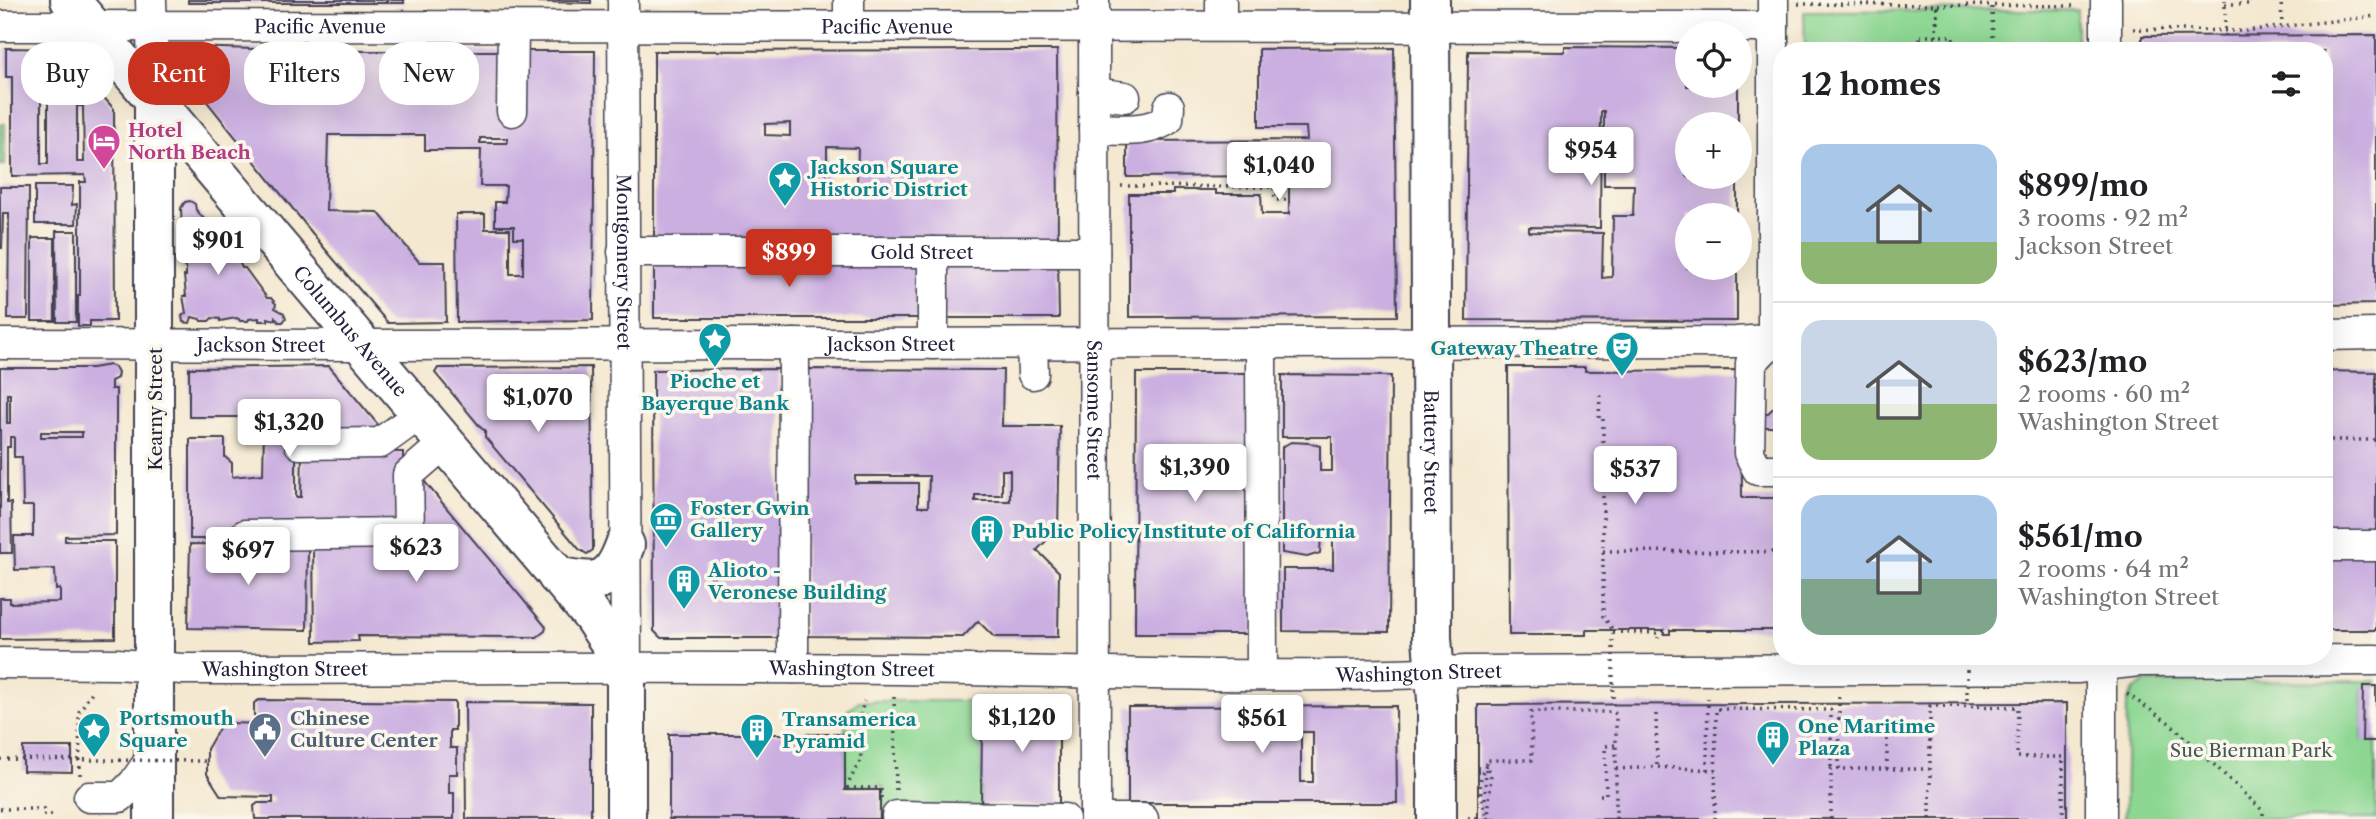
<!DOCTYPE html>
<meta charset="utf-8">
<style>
body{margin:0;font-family:"Libre Caslon Text",serif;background:#f2f2f2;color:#202124;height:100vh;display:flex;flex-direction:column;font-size:26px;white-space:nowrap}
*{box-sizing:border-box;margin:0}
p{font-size:23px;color:#757577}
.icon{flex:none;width:38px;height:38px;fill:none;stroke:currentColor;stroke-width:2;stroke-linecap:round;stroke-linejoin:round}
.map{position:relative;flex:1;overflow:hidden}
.sheet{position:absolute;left:1773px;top:42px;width:560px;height:623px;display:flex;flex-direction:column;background:#fff;border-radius:28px;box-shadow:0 7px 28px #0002}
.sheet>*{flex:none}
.guide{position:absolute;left:21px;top:42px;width:665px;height:63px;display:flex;gap:14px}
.buttons{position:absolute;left:1675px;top:21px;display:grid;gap:14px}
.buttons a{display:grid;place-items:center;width:77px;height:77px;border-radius:50%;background:#fff;box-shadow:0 7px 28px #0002;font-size:35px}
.price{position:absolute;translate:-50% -60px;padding:0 16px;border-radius:7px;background:#fff;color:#222;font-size:23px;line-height:46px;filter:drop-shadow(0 2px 4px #0008)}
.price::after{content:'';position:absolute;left:50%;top:42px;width:21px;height:16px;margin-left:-10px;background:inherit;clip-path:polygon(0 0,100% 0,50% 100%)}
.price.selected{background:#c8321e;color:#fff}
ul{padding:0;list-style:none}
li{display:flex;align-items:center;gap:21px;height:175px;padding:0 28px}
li+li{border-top:2px solid #e0e0e0}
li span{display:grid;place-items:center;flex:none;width:196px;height:140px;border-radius:21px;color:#555}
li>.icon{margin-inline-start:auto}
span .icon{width:84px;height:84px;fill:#fffc;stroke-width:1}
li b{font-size:30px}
h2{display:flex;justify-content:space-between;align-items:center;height:84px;padding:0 28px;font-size:30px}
.pill{padding:0 24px;border-radius:28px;background:#fff;box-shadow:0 7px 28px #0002;font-size:24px;line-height:63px}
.pill.selected{background:#c8321e;color:#fff}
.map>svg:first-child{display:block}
</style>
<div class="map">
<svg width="2376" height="819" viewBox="0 0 2376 819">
<rect width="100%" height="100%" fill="#fbf7ec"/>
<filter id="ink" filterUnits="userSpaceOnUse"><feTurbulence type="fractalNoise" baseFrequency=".0143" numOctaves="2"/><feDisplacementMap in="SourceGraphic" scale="14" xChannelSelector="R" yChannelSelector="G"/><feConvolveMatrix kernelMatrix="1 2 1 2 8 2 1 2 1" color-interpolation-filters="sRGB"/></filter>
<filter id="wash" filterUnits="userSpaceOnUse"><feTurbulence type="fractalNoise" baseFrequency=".00686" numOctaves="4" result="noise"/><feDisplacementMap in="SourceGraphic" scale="28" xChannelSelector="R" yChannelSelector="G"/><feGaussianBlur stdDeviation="1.57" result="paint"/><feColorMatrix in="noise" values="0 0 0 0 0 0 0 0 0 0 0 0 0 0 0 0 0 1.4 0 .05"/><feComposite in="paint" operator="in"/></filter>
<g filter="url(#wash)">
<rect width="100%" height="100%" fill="#f4e8d0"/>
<g fill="#8dd793" stroke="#587c67" stroke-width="2">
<polygon points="2077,10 2077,51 1805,51 1804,11"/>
<rect x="0" y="124" width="5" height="41"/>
<polygon points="2376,681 2376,686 2363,687 2362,740 2376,741 2376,819 2125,819 2127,703 2134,690 2146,682"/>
<polygon points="859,701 993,701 993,731 982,731 981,819 883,819 883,786 845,786 845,713"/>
</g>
<g id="blocks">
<g fill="#cbafe1" fill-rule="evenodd">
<rect x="188" y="0" width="216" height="3"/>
<polygon points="538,0 591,0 591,3 538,2"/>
<polygon points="2376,35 2376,304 2324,305 2324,51 2142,51 2142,36"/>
<path d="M187,47L328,51H595L593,320L457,322L456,214H485V229H510V274H523V238H514V226H495V202H505L506,186H480L481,150H425V135H328L326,211L378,212L419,262H445L446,322L388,323L325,249L188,78ZM480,138H507V143H480Z"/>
<path d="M1565,47L1687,48V86H1738V124H1687V177H1737V215H1687V268H1737V321L1466,320L1468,51L1565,52ZM1601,111H1604V185H1634L1633,216H1613L1612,277L1602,278L1603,233L1529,232V227L1600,228Z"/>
<path d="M6,48L61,49L114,109L115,321H90V326H78V296H80V182H86L85,175L12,176V77H6ZM41,72H48V164H41ZM77,106H83L84,162H77Z"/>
<polygon points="1394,48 1397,316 1129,317 1129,194 1173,194 1173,190 1216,190 1216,194 1261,194 1262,214 1289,214 1289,176 1127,177 1127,141 1307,140 1306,127 1259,127 1259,49"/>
<path d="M1057,50L1058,243L654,242V51ZM790,123V136L765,135V124ZM827,147L858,148L857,185H827Z"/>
<polygon points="35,186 73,186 72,205 77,204 76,224 35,224"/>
<polygon points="0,187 29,187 28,319 8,319 9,213 3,213 2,248 0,248"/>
<polygon points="190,201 195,204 196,210 234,253 233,256 237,257 242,268 245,268 267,298 271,298 276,304 275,308 284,313 286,318 283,322 279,322 275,317 275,320 268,318 268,321 259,321 259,318 249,319 248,321 240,321 239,319 236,318 220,321 220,319 212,318 209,321 201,321 200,319 192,317 190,323 183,322 182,316 186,313 183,296 186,296 184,276 186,276 186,269 182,264 185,255 183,255 181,208 185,202"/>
<polygon points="56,231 76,231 76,322 57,322"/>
<rect x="32" y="238" width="23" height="83"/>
<polygon points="654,260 924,260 925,318 654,318"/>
<polygon points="945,260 1058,260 1059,318 944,318"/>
<path d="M110,365L115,367L118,372L117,378L111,381V389H116V535L65,536V541H115V638L0,639V598H10V603L60,602V589L56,590L55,569L15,570L14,536H33V506H23L22,457H14V437H10V447H7V503H11L12,553H0V368H92ZM7,394H10V423H7ZM41,432H82V437H41Z"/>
<polygon points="329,366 385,433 294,432 294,429 285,429 285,434 296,434 296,497 301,497 302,451 403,452 403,529 237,539 190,539 190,439 225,439 225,457 232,463 232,477 263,474 264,429 261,429 261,417 189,417 189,368"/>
<polygon points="591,367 593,546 593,550 587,554 579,549 485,437 485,430 482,429 435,373 438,368"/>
<polygon points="1508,367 1585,367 1585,371 1741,370 1742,498 1782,498 1782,630 1670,630 1670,634 1664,634 1664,630 1586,630 1586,635 1509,635"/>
<path d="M779,369V638H661L654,631L653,370ZM711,564H714V591L711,590Z"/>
<path d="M806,369L1003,370L1002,426H1060L1058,529L1037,550L1059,572L1058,637H994L978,621L963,637L804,636ZM1002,470H1010V501H975V495H1002ZM855,476H929L928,507H918V483H855Z"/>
<polygon points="2324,371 2376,372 2376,630 2324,630"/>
<polygon points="1136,373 1255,373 1254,634 1135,634"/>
<polygon points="1282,375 1391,376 1389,632 1283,631 1283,569 1333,569 1333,533 1321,533 1320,553 1307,557 1282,553 1282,447 1291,442 1309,443 1320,446 1320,471 1332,471 1332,437 1282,437"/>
<polygon points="1780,402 1782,427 1763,427 1762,414 1767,414"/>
<polygon points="424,481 546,627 545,631 537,637 358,636 359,641 314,642 313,541 393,541 417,486"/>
<polygon points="190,544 308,546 307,630 188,628"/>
<polygon points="2363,686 2376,686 2376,741 2362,741"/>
<polygon points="259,700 455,702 455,730 450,730 450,748 457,748 457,774 449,774 449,793 454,793 454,819 255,819 254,806 258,803 273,803 273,797 221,796 207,774 207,749 222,723 274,724 274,720 259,720 254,715 254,703"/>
<polygon points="993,701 1059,701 1059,805 981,804 982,730 993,731"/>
<polygon points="465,702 591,703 591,819 466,819"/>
<polygon points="2067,703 2067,819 1478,819 1478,705"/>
<path d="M1396,706L1397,803H1128V707ZM1301,732H1313V782H1301Z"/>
<polygon points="669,734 845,734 845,790 880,790 880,819 669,819"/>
<polygon points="23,747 72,747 72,772 23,771"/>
</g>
</g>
</g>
<g filter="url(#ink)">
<use href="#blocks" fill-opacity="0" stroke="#424051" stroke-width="2"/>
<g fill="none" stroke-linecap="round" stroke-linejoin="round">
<defs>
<g id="minor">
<polyline points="151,0 154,101"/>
<path id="s1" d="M623,0L626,667"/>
<polyline points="849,0 849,26"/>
<path id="s2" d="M1094,0L1095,819"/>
<polyline points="2106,0 2106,51"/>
<polyline points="1221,1 1221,26"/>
<path id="s3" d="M0,26L1773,27"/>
<polyline points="1094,93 1125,97"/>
<polyline points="512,111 513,26"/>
<path d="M1094,129C1119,129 1146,134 1168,119L1169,107"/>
<path id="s4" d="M623,252H1094"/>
<polyline points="933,252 933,344"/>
<polyline points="2324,335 2376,334"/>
<polyline points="1773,340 1773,0"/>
<path id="s5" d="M0,344L361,345L1736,342L1782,339"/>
<polyline points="1032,344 1033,374"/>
<polyline points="1261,344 1262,674"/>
<polyline points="1779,345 1773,340 1751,363 1749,453 1758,470 1782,470"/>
<polyline points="300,444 380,443 420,414"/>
<polyline points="245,535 409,533 408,475 445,443"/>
<polyline points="2324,546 2376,546"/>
<path id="s6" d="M0,663L117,664L182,669C421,669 660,666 898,669C1087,671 1277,681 1466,671L2077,668L2139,661L2376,660"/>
<polyline points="793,668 794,344"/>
<polyline points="89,797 120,797 134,783 154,754"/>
<polyline points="897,816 1064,819"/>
<polyline points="1095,819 1143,819"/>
<polyline points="2101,819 2101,666 2103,656"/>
</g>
<g id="major">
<path id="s7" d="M70,0L592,616L626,667V819"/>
<path id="s8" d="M1430,0L1432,638L1437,700V819"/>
<path d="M557,576C596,584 610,586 625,545"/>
<polyline points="154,819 154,101"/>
</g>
</defs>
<use href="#minor" stroke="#424051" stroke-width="33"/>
<use href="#major" stroke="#424051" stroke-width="42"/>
<g stroke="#424051" stroke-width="3.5" stroke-dasharray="2 5" stroke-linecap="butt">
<polyline points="2258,0 2281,0 2282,27"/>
<polyline points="1798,4 2075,6"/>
<polyline points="2225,4 2251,4 2251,0"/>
<polyline points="1992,7 1993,51"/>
<polyline points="1937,23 1937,6"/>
<polyline points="2133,29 2244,31 2376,16"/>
<polygon points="1920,36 1953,36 1953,44 1920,43"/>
<polyline points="1121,186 1274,187 1275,200 1289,200"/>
<polyline points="1600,395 1599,418 1603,418 1603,616 1613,630"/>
<polyline points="2324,440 2376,440"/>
<polyline points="1603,551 1782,552"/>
<polyline points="1613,632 1658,633 1658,638"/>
<polyline points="2127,694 2171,724 2263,811 2263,819"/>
<polyline points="894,697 896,793"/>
<polyline points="1839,697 1839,769"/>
<polyline points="1656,714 1657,767"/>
<path d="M1486,765C1476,781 1481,799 1487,816"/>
<polyline points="1616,769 1657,767 1715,770"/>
<polyline points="1887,769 1887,730"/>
<polyline points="1707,770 1708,697"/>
<polyline points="80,775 79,712 94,689"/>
<polyline points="846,788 861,759 858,725 864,701"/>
<polyline points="847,788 881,788 881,798"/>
<polyline points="1600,795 1606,795 1605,746 1616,745"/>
<polyline points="1485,799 1486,767"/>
<polyline points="0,809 43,809 43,815 52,815 52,819"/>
<polyline points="1468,818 1478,818"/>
<polyline points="1488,819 1491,773 1486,765 1486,760 1532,760 1531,712 1613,712 1616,714 1616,819"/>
<polyline points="1715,819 1716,709 1831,710 1831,769"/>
<polyline points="1831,819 1831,769 1929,769"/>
<polyline points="1930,819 1930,706 2018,707 2017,757 2063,757 2063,819"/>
</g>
<use href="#minor" stroke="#fff" stroke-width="30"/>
<use href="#major" stroke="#fff" stroke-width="38"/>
<g stroke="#424051" stroke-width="3.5" stroke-dasharray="2 5" stroke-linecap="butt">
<polyline points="1936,36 1937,1"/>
<polyline points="2225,36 2225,0"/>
<polyline points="1967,656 1967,703"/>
<polyline points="1613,705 1613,630"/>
<polyline points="0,759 207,761"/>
</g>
</g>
</g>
<defs>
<symbol id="hotel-pin" viewBox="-11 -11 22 30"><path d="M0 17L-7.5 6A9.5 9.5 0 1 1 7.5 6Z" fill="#d1479c" stroke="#fbf7ec"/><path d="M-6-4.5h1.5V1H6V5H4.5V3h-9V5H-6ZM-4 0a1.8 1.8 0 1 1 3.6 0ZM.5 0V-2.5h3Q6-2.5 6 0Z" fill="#fff"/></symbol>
<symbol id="sight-pin" viewBox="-11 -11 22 30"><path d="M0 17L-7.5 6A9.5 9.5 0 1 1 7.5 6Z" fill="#0f9aa8" stroke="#fbf7ec"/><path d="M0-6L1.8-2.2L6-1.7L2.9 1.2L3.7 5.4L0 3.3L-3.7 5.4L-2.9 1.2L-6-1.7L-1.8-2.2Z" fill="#fff"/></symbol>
<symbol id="theatre-pin" viewBox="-11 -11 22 30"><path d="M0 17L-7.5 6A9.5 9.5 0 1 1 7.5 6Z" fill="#0f9aa8" stroke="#fbf7ec"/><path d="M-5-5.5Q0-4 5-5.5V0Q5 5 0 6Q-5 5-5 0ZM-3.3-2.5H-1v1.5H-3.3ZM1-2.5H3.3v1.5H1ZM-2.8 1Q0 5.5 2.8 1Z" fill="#fff"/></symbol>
<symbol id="museum-pin" viewBox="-11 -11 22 30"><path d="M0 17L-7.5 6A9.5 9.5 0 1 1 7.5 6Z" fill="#0f9aa8" stroke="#fbf7ec"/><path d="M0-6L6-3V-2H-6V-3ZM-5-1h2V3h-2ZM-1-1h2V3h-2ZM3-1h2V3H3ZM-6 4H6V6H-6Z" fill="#fff"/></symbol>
<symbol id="building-pin" viewBox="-11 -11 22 30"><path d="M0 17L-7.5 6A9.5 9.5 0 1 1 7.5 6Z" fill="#0f9aa8" stroke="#fbf7ec"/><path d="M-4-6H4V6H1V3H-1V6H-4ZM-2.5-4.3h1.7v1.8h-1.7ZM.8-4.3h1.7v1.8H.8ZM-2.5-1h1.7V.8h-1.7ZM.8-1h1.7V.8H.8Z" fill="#fff"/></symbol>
<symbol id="civic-pin" viewBox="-11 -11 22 30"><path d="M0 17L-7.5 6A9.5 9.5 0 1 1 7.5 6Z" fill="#5c6f8a" stroke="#fbf7ec"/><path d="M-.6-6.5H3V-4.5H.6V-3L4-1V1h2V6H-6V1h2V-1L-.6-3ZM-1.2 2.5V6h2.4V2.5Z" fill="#fff"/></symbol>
</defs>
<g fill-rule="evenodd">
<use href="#hotel-pin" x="85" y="122" width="38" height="52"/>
<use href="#sight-pin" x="766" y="159" width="38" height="52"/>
<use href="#sight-pin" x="696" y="320" width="38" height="52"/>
<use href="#theatre-pin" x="1603" y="329" width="38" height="52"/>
<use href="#museum-pin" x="647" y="500" width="38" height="52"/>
<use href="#building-pin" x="968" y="512" width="38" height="52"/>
<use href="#building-pin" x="665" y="562" width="38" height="52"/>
<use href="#sight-pin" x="75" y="710" width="38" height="52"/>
<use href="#civic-pin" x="246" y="710" width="38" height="52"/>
<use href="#building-pin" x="738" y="711" width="38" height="52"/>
<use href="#building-pin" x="1754" y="718" width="38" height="52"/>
</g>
<g text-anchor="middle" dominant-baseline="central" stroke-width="7" stroke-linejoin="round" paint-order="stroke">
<g font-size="19" fill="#22223b" stroke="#fbf7ec">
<text stroke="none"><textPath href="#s3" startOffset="320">Pacific Avenue</textPath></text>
<text stroke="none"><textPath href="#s3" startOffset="887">Pacific Avenue</textPath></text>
<text stroke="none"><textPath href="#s4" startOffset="299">Gold Street</textPath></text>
<text stroke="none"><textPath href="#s1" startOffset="262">Montgomery Street</textPath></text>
<text stroke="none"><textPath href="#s7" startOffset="434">Columbus Avenue</textPath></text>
<text stroke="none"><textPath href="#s5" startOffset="261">Jackson Street</textPath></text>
<text stroke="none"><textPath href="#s5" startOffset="891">Jackson Street</textPath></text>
<text transform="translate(155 409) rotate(-90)">Kearny Street</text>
<text stroke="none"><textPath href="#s2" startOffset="410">Sansome Street</textPath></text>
<text stroke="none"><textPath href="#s8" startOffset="452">Battery Street</textPath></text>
<text stroke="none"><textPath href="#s6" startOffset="852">Washington Street</textPath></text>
<text stroke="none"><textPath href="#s6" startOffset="285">Washington Street</textPath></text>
<text stroke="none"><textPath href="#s6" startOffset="1419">Washington Street</textPath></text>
</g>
<g font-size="19" font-weight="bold" fill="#b23c85" stroke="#fbf7ec" text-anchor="start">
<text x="128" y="130">Hotel<tspan x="128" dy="22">North Beach</tspan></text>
</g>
<g font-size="19" font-weight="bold" fill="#0d838f" stroke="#fbf7ec" text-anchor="start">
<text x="810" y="167">Jackson Square<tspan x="810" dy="22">Historic District</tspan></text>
<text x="1598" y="348" text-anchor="end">Gateway Theatre</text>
<text x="715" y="381" text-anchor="middle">Pioche et<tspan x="715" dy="22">Bayerque Bank</tspan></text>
<text x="690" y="508">Foster Gwin<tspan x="690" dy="22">Gallery</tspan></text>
<text x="1012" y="531">Public Policy Institute of California</text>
<text x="708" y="570">Alioto -<tspan x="708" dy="22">Veronese Building</tspan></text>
<text x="119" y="718">Portsmouth<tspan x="119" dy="22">Square</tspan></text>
<text x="782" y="719">Transamerica<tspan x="782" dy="22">Pyramid</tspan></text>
<text x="1798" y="726">One Maritime<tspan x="1798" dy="22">Plaza</tspan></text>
</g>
<g font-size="19" font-weight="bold" fill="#4e5e75" stroke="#fbf7ec" text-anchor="start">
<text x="290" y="718">Chinese<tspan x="290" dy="22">Culture Center</tspan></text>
</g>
<g font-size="19" fill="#425855" stroke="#fbf7ec">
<text x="2251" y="750">Sue Bierman Park</text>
</g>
</g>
</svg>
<div class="buttons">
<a><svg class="icon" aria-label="locate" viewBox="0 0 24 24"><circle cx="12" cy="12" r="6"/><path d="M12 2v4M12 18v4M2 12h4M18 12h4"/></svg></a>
<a>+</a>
<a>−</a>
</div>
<b class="price" style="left:1591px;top:187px">$954</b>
<b class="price" style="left:1279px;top:202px">$1,040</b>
<b class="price" style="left:218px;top:277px">$901</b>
<b class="price selected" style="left:789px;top:289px">$899</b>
<b class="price" style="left:538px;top:434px">$1,070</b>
<b class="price" style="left:289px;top:459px">$1,320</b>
<b class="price" style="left:1195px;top:504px">$1,390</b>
<b class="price" style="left:1635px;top:506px">$537</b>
<b class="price" style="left:416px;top:584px">$623</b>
<b class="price" style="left:248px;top:587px">$697</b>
<b class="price" style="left:1022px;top:754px">$1,120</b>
<b class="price" style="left:1262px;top:755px">$561</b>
<div class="guide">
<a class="pill">Buy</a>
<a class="pill selected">Rent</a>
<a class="pill">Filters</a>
<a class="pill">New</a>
</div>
<section class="sheet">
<h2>12 homes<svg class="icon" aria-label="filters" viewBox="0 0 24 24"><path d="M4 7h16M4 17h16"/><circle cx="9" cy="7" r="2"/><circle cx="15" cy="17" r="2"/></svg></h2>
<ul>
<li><span style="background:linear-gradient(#a9c7e8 70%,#8fb573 0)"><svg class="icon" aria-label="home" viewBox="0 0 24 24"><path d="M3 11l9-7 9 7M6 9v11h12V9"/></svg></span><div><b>$899/mo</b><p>3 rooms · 92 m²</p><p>Jackson Street</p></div></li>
<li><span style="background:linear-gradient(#c9d6e8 60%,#8fb573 0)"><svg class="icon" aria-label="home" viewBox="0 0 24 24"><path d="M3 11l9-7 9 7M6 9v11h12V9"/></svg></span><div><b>$623/mo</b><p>2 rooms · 60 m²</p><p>Washington Street</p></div></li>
<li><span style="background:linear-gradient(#a9c7e8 60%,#7fa58c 0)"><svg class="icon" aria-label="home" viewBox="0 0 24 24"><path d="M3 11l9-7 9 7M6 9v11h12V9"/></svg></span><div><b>$561/mo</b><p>2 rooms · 64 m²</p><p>Washington Street</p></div></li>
</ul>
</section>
</div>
